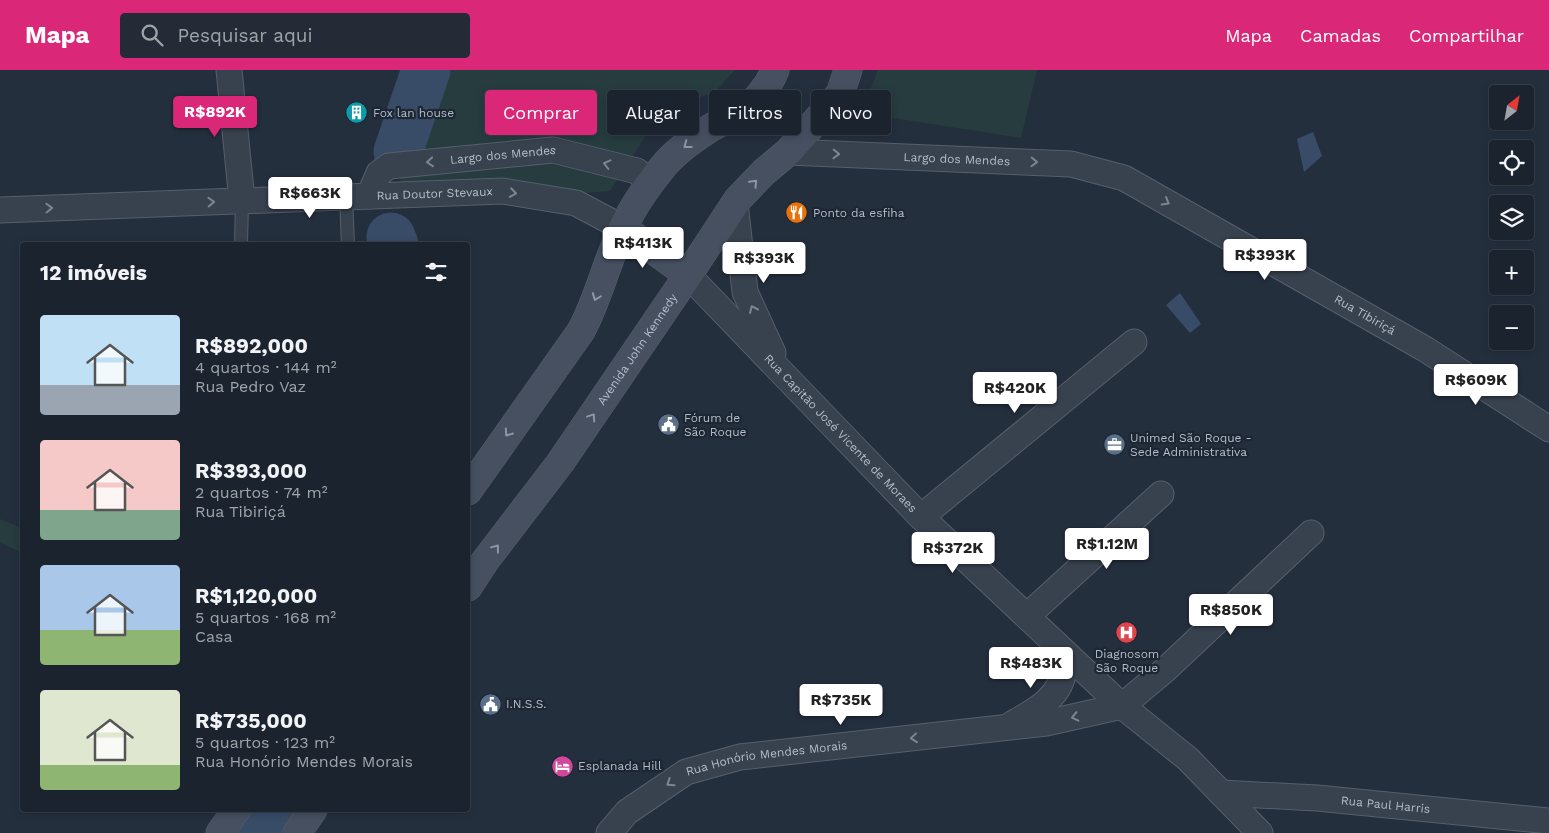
<!DOCTYPE html>
<html lang="pt">
<meta charset="utf-8">
<style>
body{margin:0;font-family:"Work Sans",sans-serif;background:#242b36;color:#f1f3f6;height:100vh;display:flex;flex-direction:column;font-size:19px;white-space:nowrap}
*{box-sizing:border-box;margin:0}
p{font-size:16px;color:#a0a4aa}
.icon{flex:none;width:28px;height:28px;fill:none;stroke:currentColor;stroke-width:2;stroke-linecap:round;stroke-linejoin:round}
.map{position:relative;flex:1;overflow:hidden}
.panel{position:absolute;left:20px;top:172px;width:450px;height:570px;display:flex;flex-direction:column;background:#1b232e;border-radius:5px;box-shadow:0 2px 8px #0003,0 0 0 1px #39404a}
.panel>*{flex:none}
.hud{position:absolute;left:485px;top:20px;width:475px;height:45px;display:flex;gap:10px}
.needle{width:32px;rotate:31deg}
.fabs{position:absolute;left:1489px;top:15px;display:grid;gap:10px}
.fabs a{display:grid;place-items:center;width:45px;height:45px;border-radius:5px;background:#1b232e;box-shadow:0 2px 8px #0003,0 0 0 1px #39404a;font-size:25px}
.price{position:absolute;translate:-50% -42px;padding:0 11px;border-radius:5px;background:#fff;color:#222;font-size:16px;line-height:32px;filter:drop-shadow(0 1px 2px #0008)}
.price::after{content:'';position:absolute;left:50%;top:30px;width:15px;height:11px;margin-left:-8px;background:inherit;clip-path:polygon(0 0,100% 0,50% 100%)}
.price.selected{background:#db2777;color:#fff}
ul{padding:0;list-style:none}
li{display:flex;align-items:center;gap:15px;height:125px;padding:0 20px}
li span{display:grid;place-items:center;flex:none;width:140px;height:100px;border-radius:5px;color:#555}
li>.icon{margin-inline-start:auto}
span .icon{width:60px;height:60px;fill:#fffc;stroke-width:1}
li b{font-size:21px}
h2{display:flex;justify-content:space-between;align-items:center;height:60px;padding:0 20px;font-size:21px}
.pill{padding:0 18px;border-radius:5px;background:#1b232e;box-shadow:0 2px 8px #0003,0 0 0 1px #39404a;font-size:18px;line-height:45px}
.pill.selected{background:#db2777;color:#fff}
header{display:flex;align-items:center;gap:30px;box-sizing:border-box;height:70px;padding:0 25px;background:#db2777;color:#fff}
header strong{font-size:24px}
nav{display:flex;gap:28px;margin-inline-start:auto;font-size:18px}
.search{width:350px;height:45px;background:#242b36;display:flex;align-items:center;gap:12px;box-sizing:border-box;padding:0 18px;border-radius:5px;color:#a0a4aa;font-size:19px}
.map>svg:first-child{display:block}
</style>
<header>
<strong>Mapa</strong>
<div class="search"><svg class="icon" aria-label="search" viewBox="0 0 24 24"><circle cx="10" cy="10" r="6"/><path d="M15 15l6 6"/></svg>Pesquisar aqui</div>
<nav><a>Mapa</a><a>Camadas</a><a>Compartilhar</a></nav>
</header>
<div class="map">
<svg width="1549" height="763" viewBox="0 0 1549 763">
<rect width="100%" height="100%" fill="#242f3e"/>
<g fill="#263c3f">
<polygon points="434,0 735,0 715,22 662,41 610,121 571,124 400,121 401,91"/>
<polygon points="878,0 1037,0 1021,68 861,43"/>
<polygon points="0,449 22,458 22,483 0,472"/>
</g>
<g fill="#394c67">
<polygon points="1313,62 1322,86 1304,102 1297,69"/>
<polygon points="1180,223 1201,254 1190,263 1166,235"/>
</g>
<g fill="none" stroke-linecap="round" stroke-linejoin="round">
<g stroke="#394c67" stroke-width="49">
<polyline points="398,82 426,0"/>
<polyline points="391,167 394,175"/>
<polyline points="252,763 269,740"/>
</g>
<defs>
<g id="service">
<polyline points="346,127 348,175"/>
<polyline points="241,175 242,131"/>
</g>
<g id="minor">
<polyline points="229,0 242,131"/>
<path id="s1" d="M788,82L1071,94L1124,108L1425,279L1549,359"/>
<path id="s2" d="M369,126L379,103L389,96L553,80L637,101L650,114"/>
<polyline points="735,133 745,222 773,283"/>
<path id="s3" d="M0,140L503,121L576,133L623,158"/>
<path id="s4" d="M688,205L921,447L1122,636L1188,689L1260,763"/>
<polyline points="921,447 1134,272"/>
<polyline points="1027,546 1161,424"/>
<path d="M1012,654C1035,641 1062,627 1064,598C1065,591 1060,581 1057,575"/>
<path id="s5" d="M1221,723L1317,728L1549,751"/>
<path id="s6" d="M609,763L627,742L686,702L740,687L1046,653L1122,636L1165,600L1311,463"/>
</g>
<g id="secondary">
<polyline points="623,158 688,205"/>
<path d="M468,421L581,261C599,228 606,192 623,158C633,136 651,111 667,92C680,78 696,67 712,57C720,52 729,50 736,45C753,35 768,18 775,0"/>
<path id="s7" d="M468,517L485,491L560,393L688,205L738,129L764,102L788,82L840,24L848,0"/>
<polyline points="220,763 236,740"/>
<polyline points="297,763 313,740"/>
</g>
</defs>
<use href="#service" stroke="#565f6c" stroke-width="14"/>
<use href="#minor" stroke="#565f6c" stroke-width="27"/>
<use href="#secondary" stroke="#565f6c" stroke-width="29"/>
<use href="#service" stroke="#38414e" stroke-width="12"/>
<use href="#minor" stroke="#38414e" stroke-width="25"/>
<use href="#secondary" stroke="#465061" stroke-width="28"/>
</g>
<defs><path id="oneway-chevron" d="M-2-3.5L2.5 0L-2 3.5" fill="none" stroke-width="1.6" stroke-linecap="round" stroke-linejoin="round" transform="scale(1.25)"/></defs>
<g stroke="#8e96a5">
<use href="#oneway-chevron" transform="translate(687 75) rotate(142)"/>
<use href="#oneway-chevron" transform="translate(754 113) rotate(-46)"/>
<use href="#oneway-chevron" transform="translate(596 227) rotate(111)"/>
<use href="#oneway-chevron" transform="translate(592 347) rotate(-56)"/>
<use href="#oneway-chevron" transform="translate(508 363) rotate(125)"/>
<use href="#oneway-chevron" transform="translate(496 478) rotate(-53)"/>
</g>
<g stroke="#7c8592">
<use href="#oneway-chevron" transform="translate(836 84) rotate(2)"/>
<use href="#oneway-chevron" transform="translate(430 92) rotate(175)"/>
<use href="#oneway-chevron" transform="translate(1034 92) rotate(2)"/>
<use href="#oneway-chevron" transform="translate(607 94) rotate(-166)"/>
<use href="#oneway-chevron" transform="translate(513 123) rotate(8)"/>
<use href="#oneway-chevron" transform="translate(211 132) rotate(-2)"/>
<use href="#oneway-chevron" transform="translate(1166 132) rotate(30)"/>
<use href="#oneway-chevron" transform="translate(49 138) rotate(-2)"/>
<use href="#oneway-chevron" transform="translate(753 239) rotate(-114)"/>
<use href="#oneway-chevron" transform="translate(1075 647) rotate(167)"/>
<use href="#oneway-chevron" transform="translate(914 668) rotate(174)"/>
<use href="#oneway-chevron" transform="translate(670 713) rotate(146)"/>
</g>
<defs>
<symbol id="building-disc" viewBox="-11 -11 22 22"><circle r="9.5" fill="#0f9aa8" stroke="#1d2633"/><path d="M-4-6H4V6H1V3H-1V6H-4ZM-2.5-4.3h1.7v1.8h-1.7ZM.8-4.3h1.7v1.8H.8ZM-2.5-1h1.7V.8h-1.7ZM.8-1h1.7V.8H.8Z" fill="#fff"/></symbol>
<symbol id="restaurant-disc" viewBox="-11 -11 22 22"><circle r="9.5" fill="#e8710a" stroke="#1d2633"/><path d="M-5-6h1v4h1v-4h1v4h1v-4h1v5L-1.5 .5V6h-2V.5L-5-1ZM5-6V6H3V1.5H1.5Q1.5-4 5-6Z" fill="#fff"/></symbol>
<symbol id="civic-disc" viewBox="-11 -11 22 22"><circle r="9.5" fill="#5c6f8a" stroke="#1d2633"/><path d="M-.6-6.5H3V-4.5H.6V-3L4-1V1h2V6H-6V1h2V-1L-.6-3ZM-1.2 2.5V6h2.4V2.5Z" fill="#fff"/></symbol>
<symbol id="office-disc" viewBox="-11 -11 22 22"><circle r="9.5" fill="#5c6f8a" stroke="#1d2633"/><path d="M-6-3h4V-5.5h4V-3h4V5H-6ZM-1-4.5V-3h2v-1.5ZM-6 0V1H6V0Z" fill="#fff"/></symbol>
<symbol id="hospital-disc" viewBox="-11 -11 22 22"><circle r="9.5" fill="#e0444e" stroke="#1d2633"/><path d="M-5-5h3v3.5h4V-5h3V5h-3V1.5h-4V5h-3Z" fill="#fff"/></symbol>
<symbol id="hotel-disc" viewBox="-11 -11 22 22"><circle r="9.5" fill="#d1479c" stroke="#1d2633"/><path d="M-6-4.5h1.5V1H6V5H4.5V3h-9V5H-6ZM-4 0a1.8 1.8 0 1 1 3.6 0ZM.5 0V-2.5h3Q6-2.5 6 0Z" fill="#fff"/></symbol>
</defs>
<g fill-rule="evenodd">
<use href="#building-disc" x="344" y="30" width="25" height="25"/>
<use href="#restaurant-disc" x="784" y="130" width="25" height="25"/>
<use href="#civic-disc" x="656" y="342" width="25" height="25"/>
<use href="#office-disc" x="1102" y="362" width="25" height="25"/>
<use href="#hospital-disc" x="1114" y="550" width="25" height="25"/>
<use href="#civic-disc" x="478" y="622" width="25" height="25"/>
<use href="#hotel-disc" x="550" y="684" width="25" height="25"/>
</g>
<g text-anchor="middle" dominant-baseline="central" stroke-width="4.5" stroke-linejoin="round" paint-order="stroke">
<g font-size="12" fill="#b4bcc9" stroke="#1d2633" text-anchor="start">
<text x="373" y="43">Fox lan house</text>
<text x="813" y="143">Ponto da esfiha</text>
<text x="684" y="348">Fórum de<tspan x="684" dy="14">São Roque</tspan></text>
<text x="1130" y="368">Unimed São Roque -<tspan x="1130" dy="14">Sede Administrativa</tspan></text>
<text x="1127" y="584" text-anchor="middle">Diagnosom<tspan x="1127" dy="14">São Roque</tspan></text>
<text x="506" y="634">I.N.S.S.</text>
<text x="578" y="696">Esplanada Hill</text>
</g>
<g font-size="12" fill="#b4bcc9" stroke="#1d2633">
<text stroke="none"><textPath href="#s2" startOffset="152">Largo dos Mendes</textPath></text>
<text stroke="none"><textPath href="#s1" startOffset="169">Largo dos Mendes</textPath></text>
<text stroke="none"><textPath href="#s3" startOffset="435">Rua Doutor Stevaux</textPath></text>
<text stroke="none"><textPath href="#s1" startOffset="615">Rua Tibiriçá</textPath></text>
<text stroke="none"><textPath href="#s7" startOffset="292">Avenida John Kennedy</textPath></text>
<text stroke="none"><textPath href="#s4" startOffset="220">Rua Capitão José Vicente de Moraes</textPath></text>
<text stroke="none"><textPath href="#s6" startOffset="181">Rua Honório Mendes Morais</textPath></text>
<text stroke="none"><textPath href="#s5" startOffset="165">Rua Paul Harris</textPath></text>
</g>
</g>
</svg>
<div class="fabs">
<a><svg class="needle" viewBox="-14 -14 28 28"><path d="M0-13l5 13h-10z" fill="#e53935"/><path d="M0 13l5-13h-10z" fill="#a0a4aa"/></svg></a>
<a><svg class="icon" aria-label="locate" viewBox="0 0 24 24"><circle cx="12" cy="12" r="6"/><path d="M12 2v4M12 18v4M2 12h4M18 12h4"/></svg></a>
<a><svg class="icon" aria-label="layers" viewBox="0 0 24 24"><path d="M12 4l9 5-9 5-9-5zM3 14l9 5 9-5"/></svg></a>
<a>+</a>
<a>−</a>
</div>
<b class="price selected" style="left:215px;top:68px">R$892K</b>
<b class="price" style="left:310px;top:149px">R$663K</b>
<b class="price" style="left:643px;top:199px">R$413K</b>
<b class="price" style="left:1265px;top:211px">R$393K</b>
<b class="price" style="left:764px;top:214px">R$393K</b>
<b class="price" style="left:1476px;top:336px">R$609K</b>
<b class="price" style="left:1015px;top:344px">R$420K</b>
<b class="price" style="left:1107px;top:500px">R$1.12M</b>
<b class="price" style="left:953px;top:504px">R$372K</b>
<b class="price" style="left:1231px;top:566px">R$850K</b>
<b class="price" style="left:1031px;top:619px">R$483K</b>
<b class="price" style="left:841px;top:656px">R$735K</b>
<div class="hud">
<a class="pill selected">Comprar</a>
<a class="pill">Alugar</a>
<a class="pill">Filtros</a>
<a class="pill">Novo</a>
</div>
<section class="panel">
<h2>12 imóveis<svg class="icon" aria-label="filters" viewBox="0 0 24 24"><path d="M4 7h16M4 17h16"/><circle cx="9" cy="7" r="2"/><circle cx="15" cy="17" r="2"/></svg></h2>
<ul>
<li><span style="background:linear-gradient(#bfe0f5 70%,#9aa5b1 0)"><svg class="icon" aria-label="home" viewBox="0 0 24 24"><path d="M3 11l9-7 9 7M6 9v11h12V9"/></svg></span><div><b>R$892,000</b><p>4 quartos · 144 m²</p><p>Rua Pedro Vaz</p></div></li>
<li><span style="background:linear-gradient(#f6c9c9 70%,#7fa58c 0)"><svg class="icon" aria-label="home" viewBox="0 0 24 24"><path d="M3 11l9-7 9 7M6 9v11h12V9"/></svg></span><div><b>R$393,000</b><p>2 quartos · 74 m²</p><p>Rua Tibiriçá</p></div></li>
<li><span style="background:linear-gradient(#a9c7e8 65%,#8fb573 0)"><svg class="icon" aria-label="home" viewBox="0 0 24 24"><path d="M3 11l9-7 9 7M6 9v11h12V9"/></svg></span><div><b>R$1,120,000</b><p>5 quartos · 168 m²</p><p>Casa</p></div></li>
<li><span style="background:linear-gradient(#dfe7d0 75%,#8fb573 0)"><svg class="icon" aria-label="home" viewBox="0 0 24 24"><path d="M3 11l9-7 9 7M6 9v11h12V9"/></svg></span><div><b>R$735,000</b><p>5 quartos · 123 m²</p><p>Rua Honório Mendes Morais</p></div></li>
</ul>
</section>
</div>
